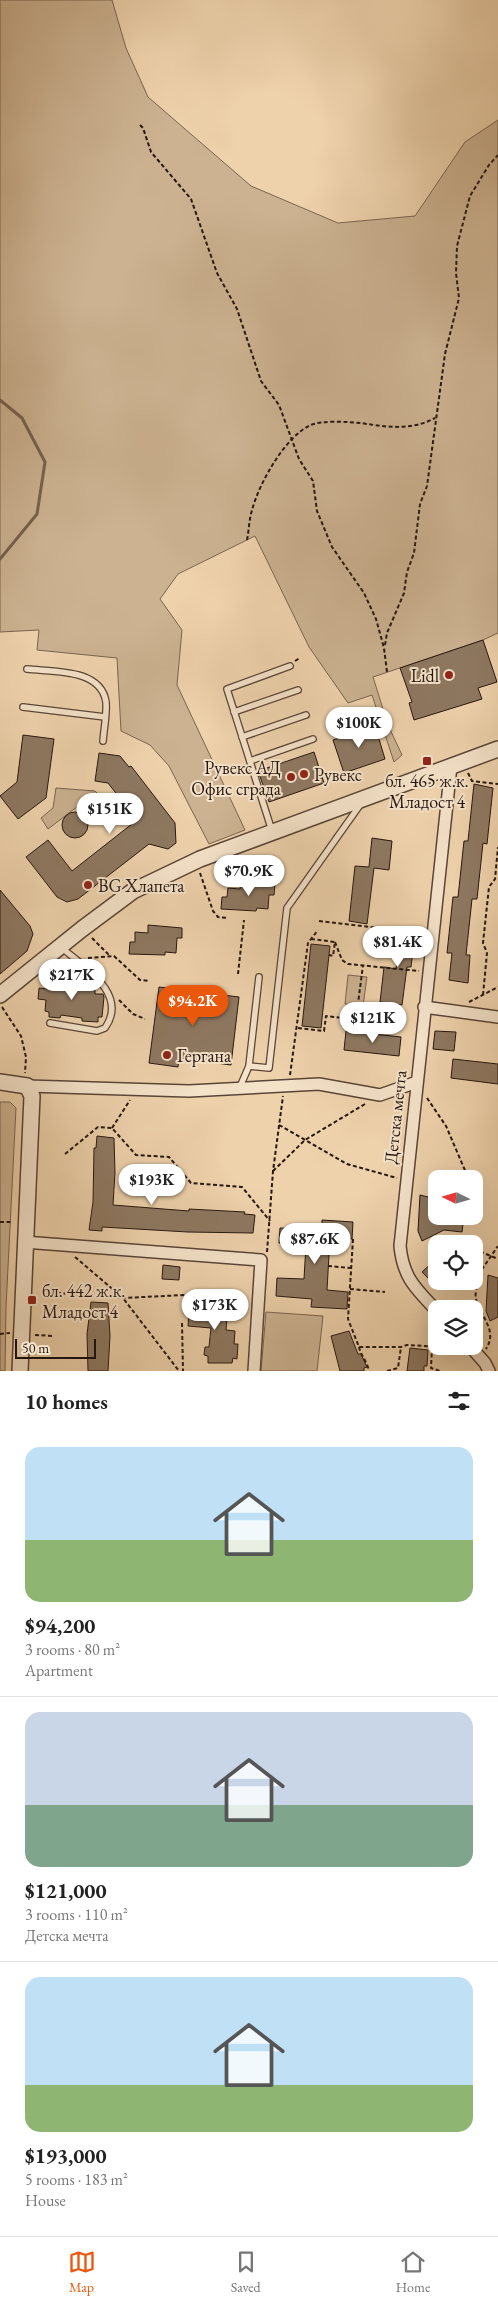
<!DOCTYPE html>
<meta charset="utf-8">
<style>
body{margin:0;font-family:"EB Garamond",serif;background:#f6f6f6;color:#222;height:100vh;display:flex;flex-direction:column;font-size:19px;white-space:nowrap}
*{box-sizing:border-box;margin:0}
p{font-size:16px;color:#767676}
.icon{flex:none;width:28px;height:28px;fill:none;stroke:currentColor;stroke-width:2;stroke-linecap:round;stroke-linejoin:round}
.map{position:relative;height:1371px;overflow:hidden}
.panel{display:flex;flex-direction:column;background:#fff;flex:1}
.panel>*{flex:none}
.needle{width:32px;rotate:275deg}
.fabs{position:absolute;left:428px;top:1170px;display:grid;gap:10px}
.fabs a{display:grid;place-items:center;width:55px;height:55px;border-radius:10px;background:#fff;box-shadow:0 5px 20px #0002;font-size:25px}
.scale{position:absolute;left:15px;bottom:12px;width:81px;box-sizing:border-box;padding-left:5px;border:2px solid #271610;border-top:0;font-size:14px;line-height:18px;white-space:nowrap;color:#271610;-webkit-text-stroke:4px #f4e2c9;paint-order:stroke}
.price{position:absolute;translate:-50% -42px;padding:0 11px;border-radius:18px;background:#fff;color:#222;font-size:16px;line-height:32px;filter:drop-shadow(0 1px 2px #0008)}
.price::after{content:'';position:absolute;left:50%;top:30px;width:15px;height:11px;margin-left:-8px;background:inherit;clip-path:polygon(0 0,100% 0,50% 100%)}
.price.active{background:#ea580c;color:#fff}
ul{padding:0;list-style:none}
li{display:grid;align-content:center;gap:10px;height:265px;padding:0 25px}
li+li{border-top:1px solid #e0e0e0}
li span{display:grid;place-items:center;height:155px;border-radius:15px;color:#555}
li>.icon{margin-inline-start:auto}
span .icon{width:90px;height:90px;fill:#fffc;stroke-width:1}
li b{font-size:21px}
h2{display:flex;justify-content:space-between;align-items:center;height:60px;padding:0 25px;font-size:21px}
.tabs{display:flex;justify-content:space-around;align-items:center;height:70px;border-top:1px solid #e0e0e0;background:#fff;font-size:14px;color:#767676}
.tabs a{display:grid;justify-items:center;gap:2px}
.tabs .active{color:#ea580c}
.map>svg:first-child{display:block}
</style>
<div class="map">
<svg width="498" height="1371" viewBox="0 0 498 1371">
<rect width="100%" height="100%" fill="#eed2ac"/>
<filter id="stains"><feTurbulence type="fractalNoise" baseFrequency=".004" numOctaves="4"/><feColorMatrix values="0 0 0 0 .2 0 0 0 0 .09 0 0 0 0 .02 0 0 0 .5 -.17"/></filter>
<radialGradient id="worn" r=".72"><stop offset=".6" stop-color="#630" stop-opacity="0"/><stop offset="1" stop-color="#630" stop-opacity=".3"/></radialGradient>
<g fill="#ccb291" stroke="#7a6450">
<polygon points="0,0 112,0 126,48 148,97 251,186 338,223 415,216 465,142 498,120 498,633 483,640 373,677 388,725 402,755 394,762 372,695 348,703 309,647 255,536 178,574 160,599 182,630 177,685 245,830 209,844 169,766 150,745 121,731 117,658 37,650 39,630 0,632"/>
<polygon points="56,788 95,791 101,797 91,806 86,800 48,829 41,818 53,808"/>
<polygon points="348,975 367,977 363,1006 345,1004"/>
<polygon points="0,1102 10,1102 16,1108 6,1307 5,1371 0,1371"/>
<polygon points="266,1312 323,1316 317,1371 261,1371"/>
</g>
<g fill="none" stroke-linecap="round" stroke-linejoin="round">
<polyline stroke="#76604e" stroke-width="3" points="0,400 22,418 45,462 37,514 0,559"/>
</g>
<g fill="#8e7861" stroke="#271610">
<polygon points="483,640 497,682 478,688 482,699 414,720 409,703 412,702 400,668"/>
<polygon points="375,726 385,759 344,773 333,740"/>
<polygon points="23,735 54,739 46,798 18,819 0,796 17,782"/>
<polygon points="314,752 324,783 269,802 258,771"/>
<polygon points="99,753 120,756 129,767 131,766 175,823 176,843 168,849 149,844 78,899 67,902 57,897 26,857 48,840 72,871 137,820 108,783 95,781"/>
<polygon points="474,784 493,788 487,844 483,843 477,899 472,899 466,955 470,955 468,983 449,980 452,953 447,953 453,897 458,897 464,841 468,841"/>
<circle cx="75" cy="825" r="13"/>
<polygon points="372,838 392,841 389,870 374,868 367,924 349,921 355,866 369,867"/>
<polygon points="241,881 275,884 274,895 269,895 268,909 257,908 256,911 221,909 222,897 227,897 228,888 240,889"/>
<polygon points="0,890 30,926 33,934 27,951 0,974"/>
<polygon points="148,925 182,928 182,938 177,938 176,953 165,952 165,955 129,954 130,942 135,942 135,932 148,933"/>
<polygon points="389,930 415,933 411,967 407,967 402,1005 380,1002 384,967 396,969 399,946 388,945"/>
<polygon points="311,944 330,946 321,1028 302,1026"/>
<polygon points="48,978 67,980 67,986 84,988 84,982 95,983 95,994 103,994 104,997 102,1017 98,1017 98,1022 82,1021 82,1018 61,1015 60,1018 49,1017 49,1012 45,1011 46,1000 38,999 39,988 47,989"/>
<polygon points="159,987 239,997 231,1065 179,1058 178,1067 149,1063"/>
<polygon points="346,1031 401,1037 399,1056 344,1050"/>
<polygon points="435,1031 456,1032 454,1051 433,1049"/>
<polygon points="453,1059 498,1064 498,1084 451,1078"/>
<polygon points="97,1136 114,1138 115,1173 113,1205 189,1211 189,1209 245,1212 244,1214 255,1215 253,1233 188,1232 102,1227 102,1231 89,1230 93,1202 94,1148 96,1148"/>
<polygon points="420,1195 436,1199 436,1216 459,1216 463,1224 462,1232 444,1230 422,1241 418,1231"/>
<polygon points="322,1220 353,1222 352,1239 330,1237 327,1290 348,1292 347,1309 311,1307 312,1299 276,1296 277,1278 304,1279 306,1245 279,1243 280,1228 322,1230"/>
<polygon points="436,1259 436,1278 432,1282 422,1272"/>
<polygon points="163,1265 180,1267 179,1280 162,1279"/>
<polygon points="488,1275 498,1278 498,1317 490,1321 486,1311"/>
<polygon points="202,1299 213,1300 213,1304 228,1305 226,1330 235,1331 234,1344 238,1344 237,1359 233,1358 232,1363 208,1363 208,1356 204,1355 205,1347 209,1347 211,1328 188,1326 189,1312 192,1312 193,1302 202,1303"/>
<polygon points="91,1302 108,1303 110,1336 108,1371 88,1371 87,1334"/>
<polygon points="349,1331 358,1354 361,1354 367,1367 364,1368 364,1371 340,1371 331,1336"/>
<polygon points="410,1348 428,1350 427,1366 424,1366 424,1371 407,1371"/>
</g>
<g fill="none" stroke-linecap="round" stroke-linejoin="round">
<defs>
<g id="service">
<path d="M27,669C52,672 101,668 106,702C107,714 104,728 103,741"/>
<polyline points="23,707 105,717"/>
<polyline points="234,712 298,690"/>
<polyline points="242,737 306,715"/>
<polyline points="250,761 313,739"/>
<polyline points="272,831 227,689 290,666"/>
<path d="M50,1023L97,1031L105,1028C129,994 84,967 62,948"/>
<polyline points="249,1066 259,977"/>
<polyline points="239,1089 249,1066 269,1068 287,908 360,805"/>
</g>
<g id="minor">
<polyline points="424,1007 498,1017"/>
<polyline points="27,1086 189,1091 319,1084 380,1095 417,1082"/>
<polyline points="24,1242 261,1260 254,1371"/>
<path d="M436,1310C415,1288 403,1277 400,1246L451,766"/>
<polyline points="470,1346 485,1363 489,1371"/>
</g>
<g id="tertiary">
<polyline points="0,995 82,929 133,891 200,859 498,749"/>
<polyline points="0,1082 27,1086 32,1096 20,1371"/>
</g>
</defs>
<use href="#service" stroke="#594537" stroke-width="8"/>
<use href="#minor" stroke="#594537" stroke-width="14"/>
<use href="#tertiary" stroke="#594537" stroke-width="18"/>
<g stroke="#271610" stroke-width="2" stroke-dasharray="4 2.5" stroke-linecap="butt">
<polyline points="140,125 143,128 151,152 191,199 217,273 237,309 261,381 279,405 299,459 313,481 317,511 332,547 364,593 376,619 384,648 387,672"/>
<path d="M247,540C249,530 249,520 252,510C259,484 285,436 311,425C322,420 349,422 361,423C386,427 411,431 435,418"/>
<polyline points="385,645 387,633 404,593 407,572 414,553 420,504 427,486 445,354 459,298 456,273 457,246 470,196 489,165 498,155"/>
<polyline points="295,661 300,658"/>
<polyline points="468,773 472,781 498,784"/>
<polyline points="200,873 213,911 218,917 228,918"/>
<polyline points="319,921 423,933"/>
<polyline points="92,938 110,956"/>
<polyline points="311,939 335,942 333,956 329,955"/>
<polyline points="335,942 342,960 348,964 419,971"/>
<polyline points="88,958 114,956 140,980 150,981"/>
<polyline points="238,974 244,920"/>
<polyline points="483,995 487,953 483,943 489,887 495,879 498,847"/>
<polyline points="119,1000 133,1014 145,1019"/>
<polyline points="469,1002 498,987"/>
<polyline points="2,1007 21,1036 26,1057 25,1073"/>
<polyline points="356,1019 363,965"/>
<polyline points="298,1028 324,1031 326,1016 393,1024"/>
<polyline points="290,1075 308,943 318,930"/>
<polyline points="427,1098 446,1126 467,1175"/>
<polyline points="279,1125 347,1164 397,1178"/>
<polyline points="112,1128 130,1100"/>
<polyline points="65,1154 98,1127 112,1128 136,1155 169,1157 191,1183 242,1187 270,1221"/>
<polyline points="273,1171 305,1140 365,1104"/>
<polyline points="0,1222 13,1222"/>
<polyline points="353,1239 348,1319 359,1347 401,1347 407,1345 461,1348"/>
<polyline points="439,1244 447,1238 461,1244"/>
<polyline points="432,1249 436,1246"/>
<polyline points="474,1249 498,1259"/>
<polyline points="267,1252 273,1171 283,1096"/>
<polyline points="75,1257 123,1298 179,1371"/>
<polyline points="328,1266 351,1268"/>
<polyline points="478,1275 498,1246"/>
<path d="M477,1286C476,1290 475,1295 476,1299C481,1318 498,1330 486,1349"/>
<polyline points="350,1289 385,1292"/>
<polyline points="57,1293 123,1298 185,1295"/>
<polyline points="182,1323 183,1371"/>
<polyline points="0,1334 10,1333"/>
<polyline points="35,1335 54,1336"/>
<path d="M359,1347C360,1354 367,1361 369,1371"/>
<polyline points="432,1347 431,1368 440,1371"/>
<polyline points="387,1371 398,1368 401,1347"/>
</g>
<use href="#service" stroke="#f4e2c9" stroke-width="5.5"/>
<use href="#minor" stroke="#f4e2c9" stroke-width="11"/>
<use href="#tertiary" stroke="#f4e2c9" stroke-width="15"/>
</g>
<g fill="#8f2418" stroke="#f4e2c9" stroke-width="2">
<circle cx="449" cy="675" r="5"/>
<rect x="422" y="756" width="10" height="10" rx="2.5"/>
<circle cx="304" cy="774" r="5"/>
<circle cx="291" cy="777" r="5"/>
<circle cx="88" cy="885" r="5"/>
<circle cx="167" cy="1055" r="5"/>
<rect x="27" y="1295" width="10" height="10" rx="2.5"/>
</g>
<g text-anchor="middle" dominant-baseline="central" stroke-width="4" stroke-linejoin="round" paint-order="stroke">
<g font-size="18" fill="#271610" stroke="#f4e2c9" text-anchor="start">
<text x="439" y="675" text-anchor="end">Lidl</text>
<text x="281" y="767" text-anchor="end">Рувекс АД<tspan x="281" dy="21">Офис сграда</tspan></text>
<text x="314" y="774">Рувекс</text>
<text x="427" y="780" text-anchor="middle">бл. 465 ж.к.<tspan x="427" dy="21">Младост 4</tspan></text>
<text x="98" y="885">BG Хлапета</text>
<text x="177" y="1055">Гергана</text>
<text x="42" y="1290">бл. 442 ж.к.<tspan x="42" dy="21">Младост 4</tspan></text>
</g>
<g font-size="18" fill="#271610" stroke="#f4e2c9">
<text transform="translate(395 1117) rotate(-84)">Детска мечта</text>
</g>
</g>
<rect width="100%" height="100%" filter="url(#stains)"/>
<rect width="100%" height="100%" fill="url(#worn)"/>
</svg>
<div class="fabs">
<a><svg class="needle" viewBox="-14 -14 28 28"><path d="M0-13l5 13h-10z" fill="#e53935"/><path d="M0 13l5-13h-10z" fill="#767676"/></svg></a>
<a><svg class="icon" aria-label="locate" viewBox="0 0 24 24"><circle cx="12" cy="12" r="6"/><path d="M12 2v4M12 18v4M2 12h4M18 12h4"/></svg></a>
<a><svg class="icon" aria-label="layers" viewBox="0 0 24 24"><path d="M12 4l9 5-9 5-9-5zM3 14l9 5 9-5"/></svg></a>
</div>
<div class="scale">50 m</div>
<b class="price" style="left:359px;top:749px">$100K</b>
<b class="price" style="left:110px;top:835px">$151K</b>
<b class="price" style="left:249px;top:897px">$70.9K</b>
<b class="price" style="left:398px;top:968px">$81.4K</b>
<b class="price" style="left:72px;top:1001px">$217K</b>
<b class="price active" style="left:193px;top:1027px">$94.2K</b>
<b class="price" style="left:373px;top:1044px">$121K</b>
<b class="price" style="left:152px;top:1206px">$193K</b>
<b class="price" style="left:315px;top:1265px">$87.6K</b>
<b class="price" style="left:215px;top:1331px">$173K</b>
</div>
<section class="panel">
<h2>10 homes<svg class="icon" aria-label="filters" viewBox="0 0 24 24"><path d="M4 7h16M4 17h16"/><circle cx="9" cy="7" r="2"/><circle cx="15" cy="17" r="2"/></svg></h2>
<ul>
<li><span style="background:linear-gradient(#bfe0f5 60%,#8fb573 0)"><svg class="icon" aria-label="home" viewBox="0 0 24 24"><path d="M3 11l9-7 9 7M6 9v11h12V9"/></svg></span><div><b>$94,200</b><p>3 rooms · 80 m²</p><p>Apartment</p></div></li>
<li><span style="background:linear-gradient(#c9d6e8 60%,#7fa58c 0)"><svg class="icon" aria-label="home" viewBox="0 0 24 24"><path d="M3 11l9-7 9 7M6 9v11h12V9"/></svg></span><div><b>$121,000</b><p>3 rooms · 110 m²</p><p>Детска мечта</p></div></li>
<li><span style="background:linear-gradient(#bfe0f5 70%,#8fb573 0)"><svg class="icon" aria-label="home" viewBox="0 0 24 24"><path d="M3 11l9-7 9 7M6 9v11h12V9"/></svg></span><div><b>$193,000</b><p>5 rooms · 183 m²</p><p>House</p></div></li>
</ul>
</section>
<nav class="tabs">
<a class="active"><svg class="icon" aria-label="map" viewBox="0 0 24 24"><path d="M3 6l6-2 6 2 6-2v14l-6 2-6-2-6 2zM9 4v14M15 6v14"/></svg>Map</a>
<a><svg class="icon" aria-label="saved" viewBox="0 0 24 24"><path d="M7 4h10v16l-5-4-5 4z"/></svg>Saved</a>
<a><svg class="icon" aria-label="home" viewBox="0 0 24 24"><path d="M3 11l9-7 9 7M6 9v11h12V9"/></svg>Home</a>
</nav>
